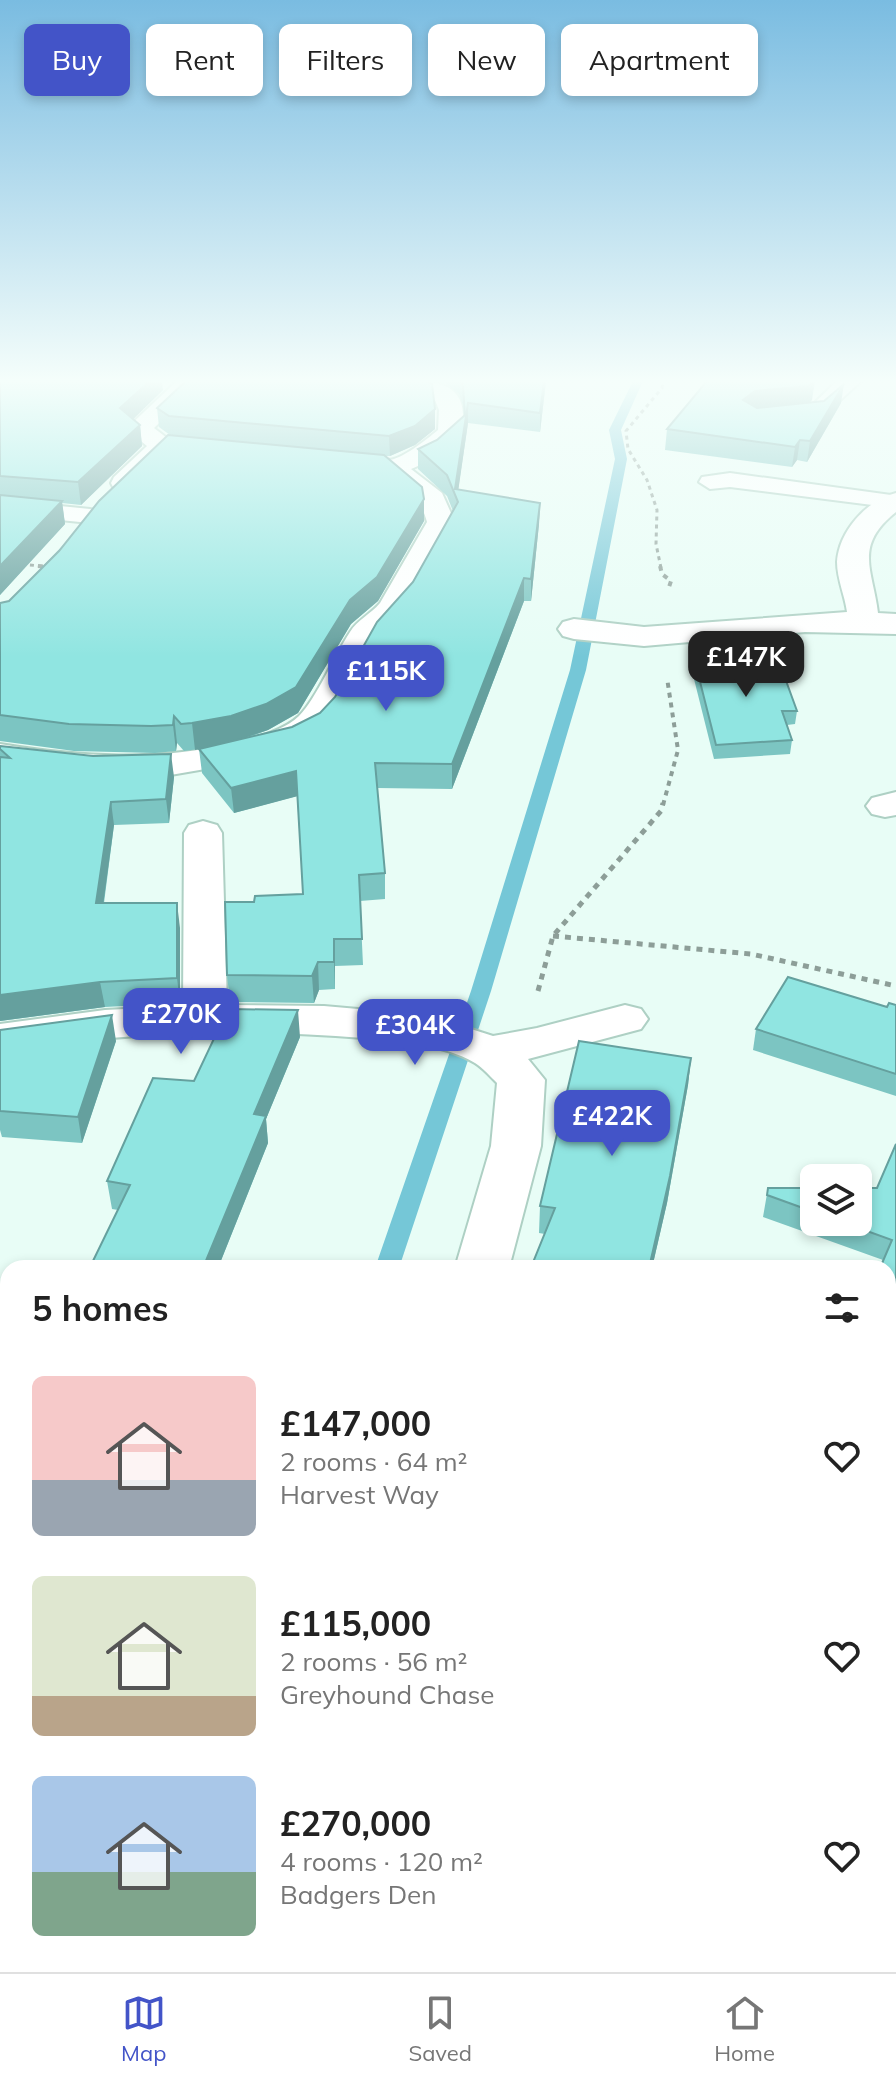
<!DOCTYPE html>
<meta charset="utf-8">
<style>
body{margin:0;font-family:Mulish,sans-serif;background:#f6f6f6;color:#222;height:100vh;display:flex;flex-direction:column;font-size:30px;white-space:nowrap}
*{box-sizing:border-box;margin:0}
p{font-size:26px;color:#767676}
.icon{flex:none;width:44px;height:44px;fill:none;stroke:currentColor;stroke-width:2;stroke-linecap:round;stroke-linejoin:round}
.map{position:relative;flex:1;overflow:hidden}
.panel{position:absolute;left:0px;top:1260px;width:896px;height:712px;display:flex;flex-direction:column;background:#fff;border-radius:24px 24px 0 0;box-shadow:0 4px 12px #0003}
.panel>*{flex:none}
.guide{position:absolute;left:24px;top:24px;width:848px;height:72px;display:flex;gap:16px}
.controls{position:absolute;left:800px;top:1164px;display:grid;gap:16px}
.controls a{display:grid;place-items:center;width:72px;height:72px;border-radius:12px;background:#fff;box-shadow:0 4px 12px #0003;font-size:40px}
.price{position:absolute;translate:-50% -68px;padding:0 18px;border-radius:16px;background:#4354c8;color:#fff;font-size:26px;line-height:52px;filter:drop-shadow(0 2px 4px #0008)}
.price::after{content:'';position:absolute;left:50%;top:48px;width:24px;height:18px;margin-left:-12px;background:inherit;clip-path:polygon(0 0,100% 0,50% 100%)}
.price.active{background:#222;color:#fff}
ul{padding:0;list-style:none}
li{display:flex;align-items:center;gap:24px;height:200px;padding:0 32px}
li span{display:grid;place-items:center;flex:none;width:224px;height:160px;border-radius:12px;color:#555}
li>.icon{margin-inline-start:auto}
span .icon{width:96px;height:96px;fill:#fffc;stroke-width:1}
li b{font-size:34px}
h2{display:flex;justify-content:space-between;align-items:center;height:96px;padding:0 32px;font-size:34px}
.pill{padding:0 28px;border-radius:12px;background:#fff;box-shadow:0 4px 12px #0003;font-size:28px;line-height:72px}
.pill.active{background:#4354c8;color:#fff}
.tab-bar{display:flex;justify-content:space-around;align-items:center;height:112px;border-top:2px solid #e0e0e0;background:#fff;font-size:22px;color:#767676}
.tab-bar a{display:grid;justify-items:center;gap:4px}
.tab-bar .active{color:#4354c8}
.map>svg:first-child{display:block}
</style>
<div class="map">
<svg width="896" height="1972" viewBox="0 0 896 1972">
<rect width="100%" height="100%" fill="#e8fdf6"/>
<polygon fill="#b9d5a3" points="888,1645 896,1650 896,1972 198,1972 201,1964 888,1964"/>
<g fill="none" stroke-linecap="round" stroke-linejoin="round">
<g fill="#75c7d7" fill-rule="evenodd">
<polygon points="633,381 643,381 621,430 627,459 586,670 491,991 399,1268 375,1268 471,991 570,670 615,459 609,430"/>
<polygon points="111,1964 147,1964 144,1972 108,1972"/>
</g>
<defs>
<g id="service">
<polygon points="837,381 861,381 821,418 788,420 785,416 788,412 808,409"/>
<polygon points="730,473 891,495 896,496 896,508 730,487 710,489 699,482 702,477"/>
<polygon points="0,500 90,509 98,511 101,516 98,521 90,523 0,514"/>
<polygon points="0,1293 8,1294 8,1328 0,1327"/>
<polygon points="8,1400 8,1452 0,1455 0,1403"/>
</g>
<g id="minor">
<polygon points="177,381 202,381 154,428 176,445 134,489 114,489 111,483 114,477 147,446 126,429"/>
<path d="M407,381C431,381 462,382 463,414C463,419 464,428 462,433C455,451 427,462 411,469L442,493L455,522L410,605L394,627L378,639L326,728L311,739L286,751L246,762L153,778H94L0,766V744C80,757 157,762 237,742C257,737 283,731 299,716C316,699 335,655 350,632C357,620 371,614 380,603L427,522C418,488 391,478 360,471L356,465L360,459C370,457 376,460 387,460C400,461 426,440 438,430L439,410L435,400L410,386Z"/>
<path d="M896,493V512C853,546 873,570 878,613L896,614V634L805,632L644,646L574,639L563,636L558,629L563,622L574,619L644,627L847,612C845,596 837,579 837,562C839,531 867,500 896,493Z"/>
<polygon points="896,792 896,815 885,817 872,814 866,806 872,798"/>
<path d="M203,821L217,825L222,833L227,1005L324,1006L392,1012L449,1022L493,1036L537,1028L625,1005L641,1009L648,1019L641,1029L528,1059L545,1080L541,1146L509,1268H455L491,1146L497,1083C490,1076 483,1068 475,1063C443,1044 399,1041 363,1038C242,1028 119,1031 0,1054V1024L105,1010L183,1006L184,833L189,825Z"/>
<polygon points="888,1556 896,1559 896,1618 888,1615"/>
</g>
</defs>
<use href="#service" stroke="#aed0c4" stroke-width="4"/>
<use href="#minor" stroke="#aed0c4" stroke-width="4"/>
<g stroke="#8d9e98" stroke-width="3" stroke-dasharray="4 4" stroke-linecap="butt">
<polyline points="22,564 48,567"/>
<polyline points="661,568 656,544 657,510 647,480 628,449 626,431 662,388 663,381"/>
</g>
<g stroke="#8d9e98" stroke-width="4" stroke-dasharray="5 5" stroke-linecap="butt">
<polyline points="38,566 48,567"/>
<polyline points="660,566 662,574 671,581 668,590"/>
<polyline points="663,805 678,750 667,678"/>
</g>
<g stroke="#8d9e98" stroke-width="5" stroke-dasharray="6 6" stroke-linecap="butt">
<polyline points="553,936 751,954 896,986"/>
<polyline points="538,991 553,936 661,811 663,803"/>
</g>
<g stroke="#8d9e98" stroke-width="8" stroke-dasharray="9 9" stroke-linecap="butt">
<polyline points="690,1964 699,1972"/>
<polyline points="173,1972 176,1964"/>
</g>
<use href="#service" fill="#fff" fill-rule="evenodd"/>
<use href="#minor" fill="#fff" fill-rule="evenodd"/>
</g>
<g fill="#7cc5c2">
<polygon points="0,381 163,390 133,419 140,425 142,446 81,505 62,503 65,524 0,595"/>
<polygon points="437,381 546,381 540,432 468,423 458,490 540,503 539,524 531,601 524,601 452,789 377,788 385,873 385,899 360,901 363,965 335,966 335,989 319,990 314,1003 230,1002 227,975 254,902 303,894 297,796 234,813 202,773 199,749 184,751 177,743 176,751 155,753 74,751 0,741 0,603 9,601 170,435 159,427 157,408 435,409 435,429 415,445 390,456 385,456 424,499 424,521 378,601 351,624 298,713 268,730 247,738 292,727 320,713 335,697 413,582 453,511 447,496 418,469 418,449 437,440 464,416 463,405 459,394 444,382"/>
<polygon points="812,400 809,403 841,403 807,462 797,460 792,467 665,450 667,429"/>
<polygon points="694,658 797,711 795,724 787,725 792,740 790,754 714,759 692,671"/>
<polygon points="0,746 174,777 169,823 114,825 104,903 180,928 180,1003 105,1007 0,1021"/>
<polygon points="896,1005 896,1096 753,1050 756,1029"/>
<polygon points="0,1030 116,1041 82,1143 2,1137 0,1130"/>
<polygon points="300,1037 266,1119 268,1143 218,1268 92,1268 91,1265 118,1210 112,1209 107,1181 194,1081"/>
<polygon points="691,1058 688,1085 667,1203 652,1268 532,1268 545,1234 539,1233 540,1206"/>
<polygon points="896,1144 896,1545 888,1541 888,1268 883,1260 763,1217 768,1188 814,1188 814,1222 858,1222 877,1188"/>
<polygon points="8,1468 8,1597 0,1595 0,1485"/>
</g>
<g fill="#65a09e">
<polygon points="150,381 162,381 163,390 123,429 120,408"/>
<polygon points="544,381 546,381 540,432 540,413"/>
<polygon points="815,381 812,400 807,405 752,410 743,400 755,391"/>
<polygon points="844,384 841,403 807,462 810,441"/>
<polygon points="468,403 468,423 457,499 455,489"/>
<polygon points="435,409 435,429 415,445 390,456 389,436"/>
<polygon points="140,425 142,446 81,505 78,482"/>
<polygon points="800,440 797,460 792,467 795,447"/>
<polygon points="424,499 424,521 378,601 351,624 298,713 268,730 233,742 195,750 192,723 350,600"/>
<polygon points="62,501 65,524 0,595 0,566"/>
<polygon points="540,503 539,524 531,601 531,579"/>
<polygon points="524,578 524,601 452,789 452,764"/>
<polygon points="174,716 177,743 176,751 173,725"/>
<polygon points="171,754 174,777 169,823 166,799"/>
<polygon points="296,771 298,796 234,813 231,788"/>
<polygon points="111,802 114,825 100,928 96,903"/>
<polygon points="177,903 180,928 180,1003 177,978"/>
<polygon points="334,939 335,966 335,989 334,962"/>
<polygon points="318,962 319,990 314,1003 312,976"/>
<polygon points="100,982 105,1007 0,1021 0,995"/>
<polygon points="298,1010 300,1037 266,1119 268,1143 218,1268 203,1268 254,1114"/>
<polygon points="112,1015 116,1041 82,1143 78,1117"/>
<polygon points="691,1058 688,1085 667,1203 652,1268 649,1268"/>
</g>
<g fill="#90e5e1" stroke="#65a09e" stroke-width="2">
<polygon points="0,381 150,381 120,408 140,425 78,482 0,476"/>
<polygon points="186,381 426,381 432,384 435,409 415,426 389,436 169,416 157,408"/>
<polygon points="461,381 544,381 540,413 468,403 455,489 540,503 531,579 524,578 452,764 375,763 385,873 359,875 362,939 334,939 334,962 318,962 312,976 227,975 225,902 254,902 255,896 303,894 296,771 231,788 199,749 292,727 320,713 335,697 377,622 413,582 458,502 447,475 418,449 437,440 465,415 463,386"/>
<polygon points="707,381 815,381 809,386 755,391 743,400 757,408 824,401 844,384 810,441 800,440 795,447 667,429"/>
<polygon points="168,435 384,455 422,487 424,499 377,577 350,600 296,687 266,704 231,716 192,723 181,724 174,716 173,725 151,726 69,724 0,715 0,603 9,601 59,551 99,501"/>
<polygon points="0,495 62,501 0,566"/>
<polygon points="777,656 797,711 782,711 792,740 716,745 694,658"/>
<polygon points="0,746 93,756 171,754 166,799 111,802 96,903 177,903 177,978 100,982 0,995 0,757 10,758 0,749"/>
<polygon points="788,977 887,1007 889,1003 896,1005 896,1074 756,1029"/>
<polygon points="228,1009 298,1010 254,1114 266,1116 203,1268 110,1268 91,1265 130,1185 107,1181 153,1078 194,1081"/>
<polygon points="112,1015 78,1117 0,1111 0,1030"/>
<polygon points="579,1041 691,1058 670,1176 649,1268 532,1268 532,1265 555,1208 540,1206"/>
<polygon points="896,1144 896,1520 888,1516 888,1419 891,1412 888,1411 888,1268 880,1268 892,1240 842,1222 858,1222 858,1188 877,1188"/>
<polygon points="768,1188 814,1188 814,1212 767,1195"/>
<polygon points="8,1468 8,1569 0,1567 0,1485"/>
</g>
<linearGradient id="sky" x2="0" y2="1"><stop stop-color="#7abce1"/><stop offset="0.58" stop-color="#f5fefb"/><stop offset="1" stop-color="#f5fefb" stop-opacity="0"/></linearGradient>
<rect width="896" height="657" fill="url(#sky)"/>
</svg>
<div class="controls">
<a><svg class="icon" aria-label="layers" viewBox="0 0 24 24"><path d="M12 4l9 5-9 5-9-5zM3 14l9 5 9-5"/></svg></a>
</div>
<b class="price active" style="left:746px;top:699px">£147K</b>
<b class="price" style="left:386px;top:713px">£115K</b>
<b class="price" style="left:181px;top:1056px">£270K</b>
<b class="price" style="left:415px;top:1067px">£304K</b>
<b class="price" style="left:612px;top:1158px">£422K</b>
<div class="guide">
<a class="pill active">Buy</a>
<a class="pill">Rent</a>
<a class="pill">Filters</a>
<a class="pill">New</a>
<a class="pill">Apartment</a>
</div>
<section class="panel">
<h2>5 homes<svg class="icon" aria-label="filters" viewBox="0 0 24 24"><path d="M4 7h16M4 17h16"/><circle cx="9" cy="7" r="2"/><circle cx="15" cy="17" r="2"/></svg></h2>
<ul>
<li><span style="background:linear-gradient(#f6c9c9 65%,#9aa5b1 0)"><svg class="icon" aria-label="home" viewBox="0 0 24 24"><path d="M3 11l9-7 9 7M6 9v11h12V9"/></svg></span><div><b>£147,000</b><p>2 rooms · 64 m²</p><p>Harvest Way</p></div><svg class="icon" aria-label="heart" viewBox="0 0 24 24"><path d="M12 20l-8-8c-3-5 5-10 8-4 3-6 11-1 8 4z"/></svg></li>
<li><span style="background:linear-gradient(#dfe7d0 75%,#b9a48a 0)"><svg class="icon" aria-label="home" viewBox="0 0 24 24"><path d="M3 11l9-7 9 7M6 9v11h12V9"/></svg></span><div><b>£115,000</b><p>2 rooms · 56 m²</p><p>Greyhound Chase</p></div><svg class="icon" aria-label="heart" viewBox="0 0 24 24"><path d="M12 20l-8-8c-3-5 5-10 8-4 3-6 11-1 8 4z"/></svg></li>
<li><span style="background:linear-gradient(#a9c7e8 60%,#7fa58c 0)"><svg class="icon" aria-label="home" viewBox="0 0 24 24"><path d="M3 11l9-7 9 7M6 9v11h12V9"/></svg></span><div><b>£270,000</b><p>4 rooms · 120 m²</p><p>Badgers Den</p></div><svg class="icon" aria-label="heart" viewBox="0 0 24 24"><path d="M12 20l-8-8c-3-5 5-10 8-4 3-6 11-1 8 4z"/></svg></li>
</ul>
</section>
</div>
<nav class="tab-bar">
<a class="active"><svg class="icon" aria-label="map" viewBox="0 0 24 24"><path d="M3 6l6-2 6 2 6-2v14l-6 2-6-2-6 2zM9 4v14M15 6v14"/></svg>Map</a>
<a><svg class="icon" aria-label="saved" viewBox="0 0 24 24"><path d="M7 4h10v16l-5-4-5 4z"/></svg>Saved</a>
<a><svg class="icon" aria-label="home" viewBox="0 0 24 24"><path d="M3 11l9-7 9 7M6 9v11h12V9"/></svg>Home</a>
</nav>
